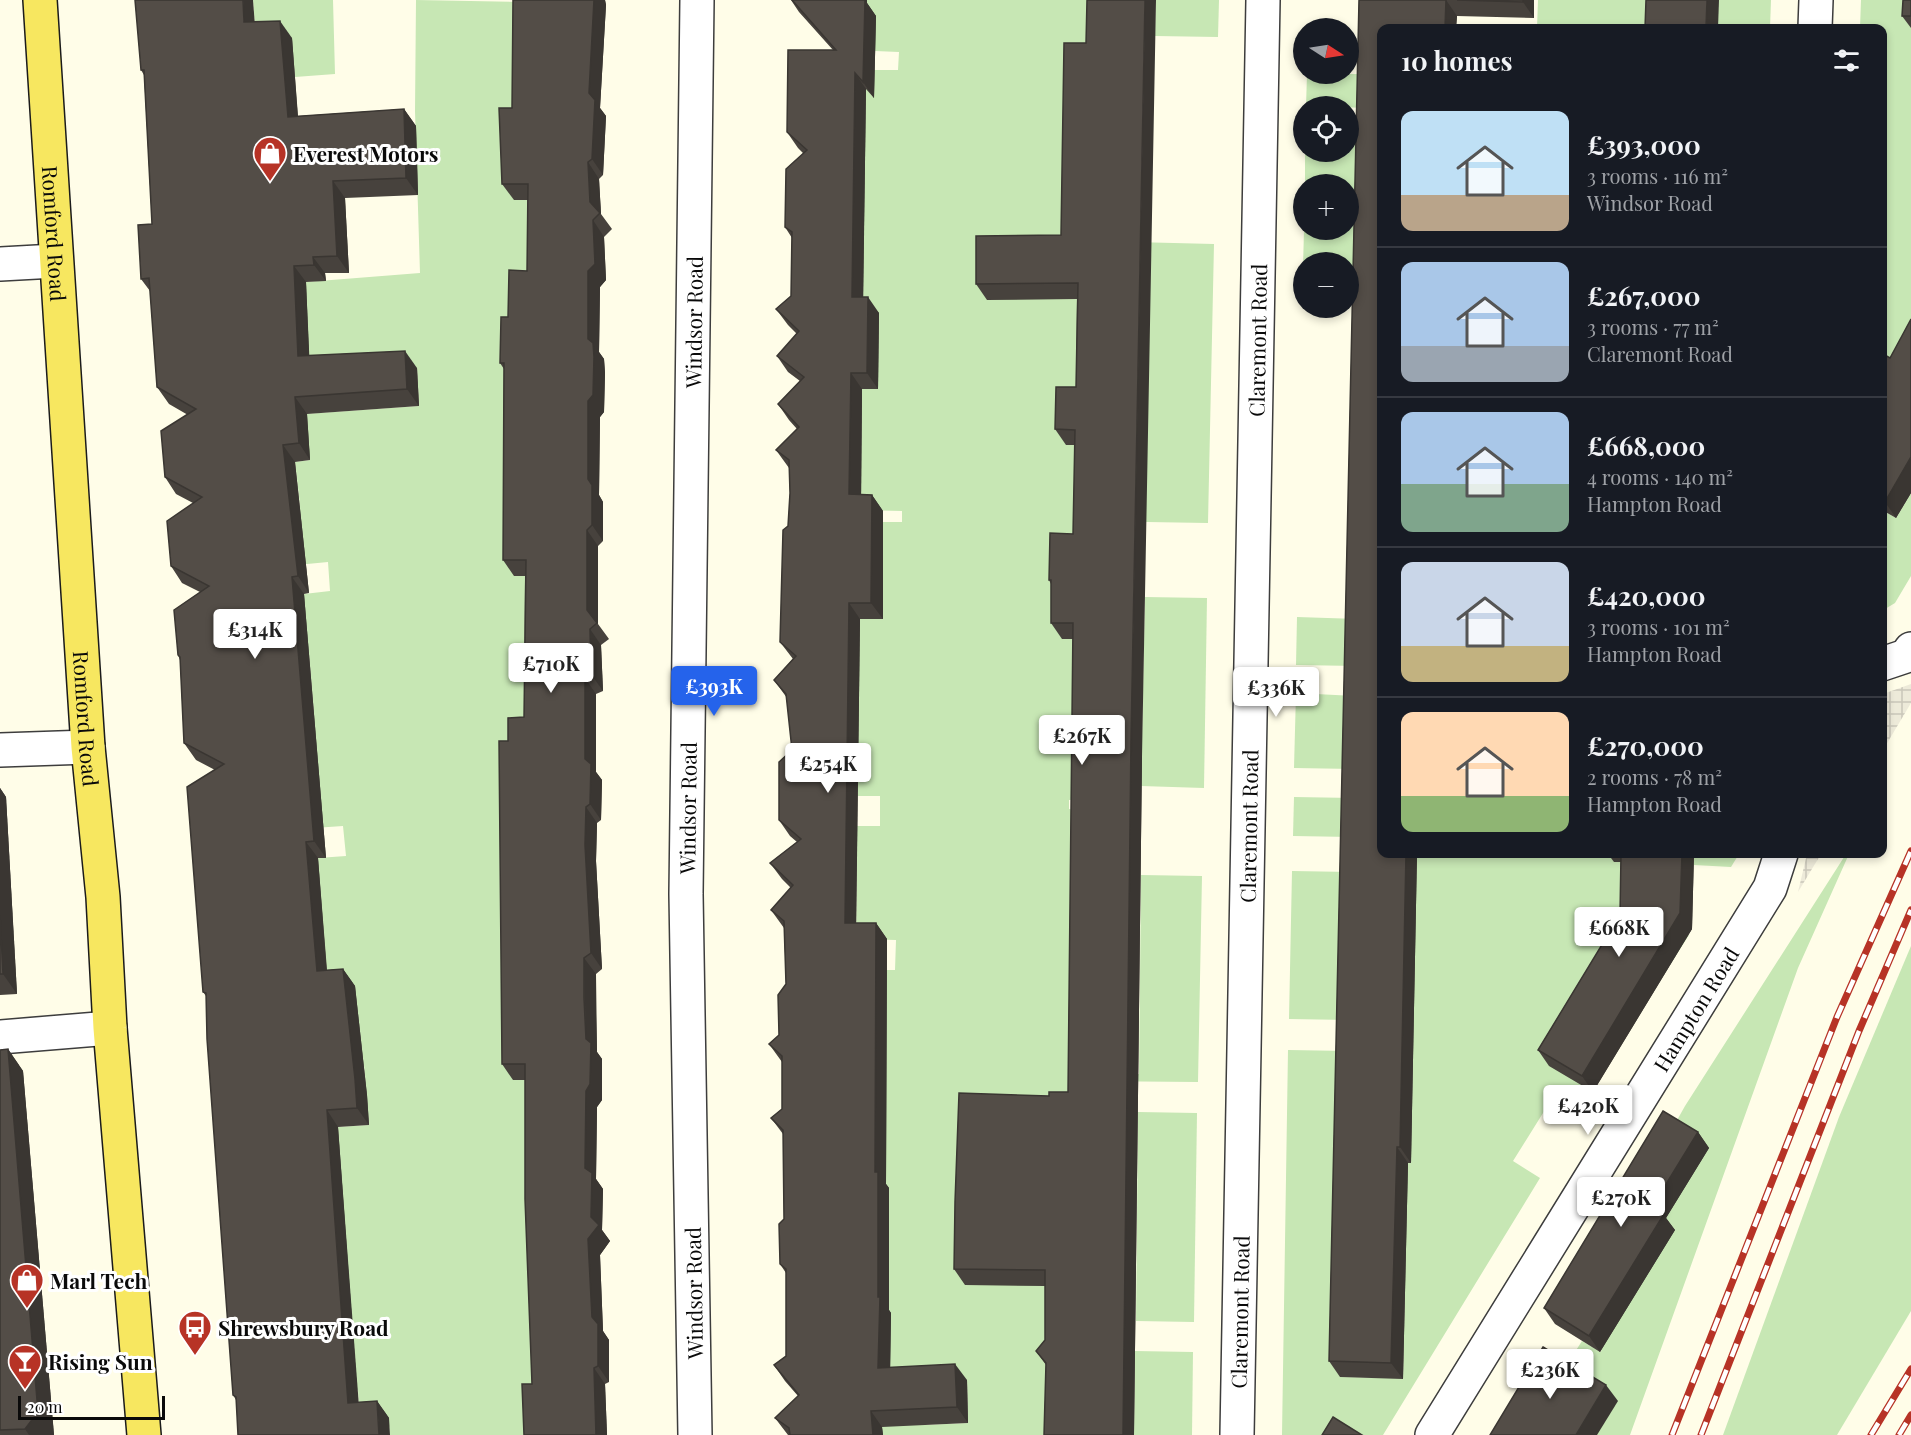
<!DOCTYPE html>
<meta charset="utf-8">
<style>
body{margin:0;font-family:"Playfair Display",serif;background:#20242c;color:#f1f3f6;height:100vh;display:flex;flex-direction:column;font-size:22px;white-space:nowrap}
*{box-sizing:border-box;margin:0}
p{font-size:20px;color:#9ea1a6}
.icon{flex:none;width:33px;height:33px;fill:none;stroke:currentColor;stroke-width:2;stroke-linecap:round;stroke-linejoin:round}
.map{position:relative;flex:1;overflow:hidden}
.details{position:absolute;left:1377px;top:24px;width:510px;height:834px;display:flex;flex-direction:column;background:#171b24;border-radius:12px;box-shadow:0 3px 9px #0003}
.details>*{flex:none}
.needle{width:39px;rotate:102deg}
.fabs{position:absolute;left:1293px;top:18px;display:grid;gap:12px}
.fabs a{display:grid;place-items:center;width:66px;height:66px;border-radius:50%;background:#171b24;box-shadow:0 3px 9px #0003;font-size:30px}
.scale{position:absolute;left:18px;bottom:15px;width:147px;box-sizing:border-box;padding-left:6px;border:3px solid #0a0a0a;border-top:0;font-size:16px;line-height:21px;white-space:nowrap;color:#0a0a0a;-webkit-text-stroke:4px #fff;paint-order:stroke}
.price{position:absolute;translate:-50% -51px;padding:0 14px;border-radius:6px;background:#fff;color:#222;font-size:20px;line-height:39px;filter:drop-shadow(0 2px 3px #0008)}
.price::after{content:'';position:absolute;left:50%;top:36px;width:18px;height:14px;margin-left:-9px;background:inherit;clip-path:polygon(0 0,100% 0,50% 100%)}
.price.current{background:#2563eb;color:#fff}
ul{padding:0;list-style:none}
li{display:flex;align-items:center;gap:18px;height:150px;padding:0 24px}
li+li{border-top:2px solid #363941}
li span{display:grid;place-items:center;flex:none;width:168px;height:120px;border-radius:12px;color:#555}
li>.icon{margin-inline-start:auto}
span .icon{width:72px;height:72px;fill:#fffc;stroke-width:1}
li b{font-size:26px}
h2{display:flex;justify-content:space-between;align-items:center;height:72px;padding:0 24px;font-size:26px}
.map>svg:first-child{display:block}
</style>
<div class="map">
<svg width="1911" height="1435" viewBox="0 0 1911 1435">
<defs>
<pattern id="plaza-grid" width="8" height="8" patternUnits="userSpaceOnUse" patternTransform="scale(1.5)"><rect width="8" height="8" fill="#edead9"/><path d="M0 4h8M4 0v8" fill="none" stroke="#cac7b9"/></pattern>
</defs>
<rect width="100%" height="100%" fill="#fffde8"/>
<g fill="#c7e7b4" fill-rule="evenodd">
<polygon points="253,0 333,0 335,74 295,77 291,38 255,28"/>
<polygon points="416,0 524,2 514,200 540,200 514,575 537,576 513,1080 536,1080 535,1435 390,1435 388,1418 360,1420 358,1390 308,1393 292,1130 369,1125 364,1065 285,1071 279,991 318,858 346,856 343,826 270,831 267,718 314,714 309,655 263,660 304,594 330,591 328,562 255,569 300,505 295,462 310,460 291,415 419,406 417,368 241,375 306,282 420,273 415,111"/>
<path d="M867,0H1098L1093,241L1214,244L1208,523L1087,521L1081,799L1069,800V809L1082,810L1080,1073L1139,1074L1141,875L1202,876L1198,1082L1082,1081L1056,1435H876L861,1314L886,1188L853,970H895L896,940L856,939L857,861L800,860L857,849V826H880V796H858L856,632L883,522H902V511L857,510L866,79L862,70H898L899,52L875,51L867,16ZM967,1380L968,1423L925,1425Z"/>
<polygon points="1156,0 1219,0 1218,37 1155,36"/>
<polygon points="1538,0 1657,0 1657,28 1537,28"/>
<polygon points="1718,0 1771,0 1770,28 1717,28"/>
<polygon points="1861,0 1911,0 1911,356 1883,391 1882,28 1860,28"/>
<polygon points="1307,74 1369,74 1368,108 1306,106"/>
<polygon points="1349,144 1367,144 1381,306 1349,305 1348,262 1304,262 1302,304 1304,230 1348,230 1348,184 1305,184 1305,152 1348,152"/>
<polygon points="1911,493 1911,576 1895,603 1885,609 1882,608 1882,510 1896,518"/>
<polygon points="1145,597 1207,598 1204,788 1141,786"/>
<polygon points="1297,617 1358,619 1357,666 1296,665"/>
<polygon points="1296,693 1355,696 1354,769 1294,768"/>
<polygon points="1294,797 1354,798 1352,837 1293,836"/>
<path d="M1413,854H1614L1633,863L1631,933L1689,935L1670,965L1655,956L1593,1092L1575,1122L1548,1105L1513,1161L1540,1178L1383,1435H1282L1288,1050L1348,1051L1349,1020L1289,1019L1292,871L1351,872ZM1407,1179L1403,1378L1340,1377Z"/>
<polygon points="1694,854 1739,854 1731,867 1694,865"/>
<polygon points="1846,854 1849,854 1798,968 1630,1435 1597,1435 1564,1369 1582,1341 1601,1352 1631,1202 1685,1106"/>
<polygon points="1911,946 1911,1311 1837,1435 1723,1435 1839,1117"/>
<polygon points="1138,1112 1197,1113 1194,1322 1136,1321"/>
<polygon points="1135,1351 1193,1352 1192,1435 1134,1435"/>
</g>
<g fill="url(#plaza-grid)">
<polygon points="1911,684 1911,703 1883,750 1883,694"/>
<polygon points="1807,854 1821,854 1798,892"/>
</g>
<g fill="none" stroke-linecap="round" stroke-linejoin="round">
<defs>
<g id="minor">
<polyline points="1815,28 1816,0"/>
<polyline points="0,264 55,261"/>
<polyline points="1882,664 1906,656 1911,649"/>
<polyline points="0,750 88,747"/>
<polyline points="0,1037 110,1028"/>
<path id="s1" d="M695,1435L686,894L697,0"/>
<path id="s2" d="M1237,1435L1263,0"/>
<path id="s3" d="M1432,1435L1770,888L1781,854"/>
</g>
<g id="primary">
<path id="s4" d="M40,0L88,747L103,897L110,1028L144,1435"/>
</g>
</defs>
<use href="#minor" stroke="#3d3d3d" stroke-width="36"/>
<use href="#primary" stroke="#1b1b1b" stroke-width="36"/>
<use href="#minor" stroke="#fff" stroke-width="33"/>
<use href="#primary" stroke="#f7e760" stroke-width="33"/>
<defs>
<g id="rail">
<polyline points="1672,1435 1837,1017 1911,851"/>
<polyline points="1701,1435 1859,1031 1911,910"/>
<polyline points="1871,1435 1911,1369"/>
<polyline points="1899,1435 1911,1415"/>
</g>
</defs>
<use href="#rail" stroke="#b73326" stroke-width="7"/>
<use href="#rail" stroke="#fff" stroke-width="4.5" stroke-dasharray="14" stroke-linecap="butt"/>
</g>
<g fill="#47423d">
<polygon points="513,0 605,0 606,5 600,108 606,116 603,175 599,179 601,214 612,229 604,237 606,280 600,287 599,352 604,359 605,373 604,412 600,417 599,495 603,502 603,541 598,546 598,624 609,639 601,645 603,691 596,694 596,772 602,780 601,820 597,823 596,861 602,969 596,974 596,1014 597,1052 602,1059 602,1100 597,1107 596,1179 603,1189 602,1230 610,1241 600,1255 603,1331 609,1340 609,1382 605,1384 607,1435 524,1435 532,1384 525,1080 513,1080 502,1064 508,741 524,717 525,576 514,576 503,560 504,369 500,363 508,317 527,271 528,200 514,200 502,184 512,108"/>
<polygon points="791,0 867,0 867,3 876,16 874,98 866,89 863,297 879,313 878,389 862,389 861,494 872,495 883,511 883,619 860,619 856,923 876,923 887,939 886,1184 889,1188 889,1310 891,1313 890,1367 967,1380 968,1423 882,1427 883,1435 788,1435 775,1418 798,1396 785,1381 774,1365 786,1356 786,1273 780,1264 784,1219 783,1134 771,1118 782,1109 782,1062 769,1044 779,1035 786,984 784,928 771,910 791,888 782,879 770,863 797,842 790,836 779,820 792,750 787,698 774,680 793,659 780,642 788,526 790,493 789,468 776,450 797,429 789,420 778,404 800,381 788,372 777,356 797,334 788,325 776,309 791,296 792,238 785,227 803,153 798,148 787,132 833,50 799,12"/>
<polygon points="1359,0 1534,0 1534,18 1457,16 1456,28 1382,28 1382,854 1417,854 1411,1163 1408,1163 1403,1379 1340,1377 1329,1361"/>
<polygon points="1911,0 1911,28 1902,16"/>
<polygon points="255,22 292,38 298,116 404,109 416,126 418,195 345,198 349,273 325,273 326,281 306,282 309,355 417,368 419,406 307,414 310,460 295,462 309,593 304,594 326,858 318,858 327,970 343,969 355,986 367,1095 369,1125 338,1127 358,1403 377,1401 389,1418 236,1400 233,1395 206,996 203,992 215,770 196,760 184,743 180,660 178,655 200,592 182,583 171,566 193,503 176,494 165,477 188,415 169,404 157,387 150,291 141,279 152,224 144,75 141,70"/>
<polygon points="1086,43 1142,757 1134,1435 1044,1435 1046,1365 1036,1351 1045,1340 1045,1286 965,1285 954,1269 1049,1096 1068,1092 1073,639 1062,639 1051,623 1051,584 1049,580 1073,534 1075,445 1066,445 1055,429 1076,387 1077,299 987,300 976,284 1061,235"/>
<polygon points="1882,355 1890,358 1911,493 1896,518 1882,510"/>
<polygon points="0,788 6,797 17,994 0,995"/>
<polygon points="1608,854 1694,854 1692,929 1593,1092 1549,1066 1538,1050 1620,915 1621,862 1614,862"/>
<polygon points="8,1049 23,1071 54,1435 0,1435 0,1050"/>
<polygon points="1698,1132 1709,1148 1666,1218 1675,1230 1600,1352 1555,1324 1544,1308"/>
</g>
<g fill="#3a3632">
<polygon points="243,0 253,0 256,39 244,22"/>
<polygon points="594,0 605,0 606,5 600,108 606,116 603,175 592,159 589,93"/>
<polygon points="856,0 867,0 867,3 876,16 874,98 863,82"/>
<polygon points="1145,0 1156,0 1142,757 1134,1435 1123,1435 1131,741"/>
<polygon points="1446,0 1457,16 1456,28 1445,28"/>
<polygon points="1523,0 1534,0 1534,18 1523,2"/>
<polygon points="1707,0 1719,0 1718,28 1706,28"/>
<polygon points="280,21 292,38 299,133 288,117"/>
<polygon points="855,73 866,89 863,313 852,297"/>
<polygon points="404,109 416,126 418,195 406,178"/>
<polygon points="588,162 599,179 601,214 590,202"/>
<polygon points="333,181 345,198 349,273 337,256"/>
<polygon points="593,220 604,237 606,280 600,287 599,352 604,359 605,373 604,412 600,417 599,495 603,502 603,541 592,525 588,479 588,271"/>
<polygon points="313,257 325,273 326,281 314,265"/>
<polygon points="294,266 306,282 310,372 298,356"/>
<polygon points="868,297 879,313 878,389 867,373"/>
<polygon points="405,351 417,368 419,406 407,389"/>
<polygon points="851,373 862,389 861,510 849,494"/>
<polygon points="295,397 307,414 310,460 299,443"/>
<polygon points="283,445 295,462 309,593 298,576"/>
<polygon points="1911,457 1911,493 1896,518 1885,502"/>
<polygon points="872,495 883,511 883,619 871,603"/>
<polygon points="587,530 598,546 598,624 587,610"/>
<polygon points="292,577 304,594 326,858 314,841"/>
<polygon points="849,603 860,619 856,939 845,923"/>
<polygon points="590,629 601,645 603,691 591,674"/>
<polygon points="585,678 596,694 596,772 602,780 601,820 590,804 585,759"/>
<polygon points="0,788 6,797 17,994 3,974 0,915"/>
<polygon points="586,807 597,823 596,861 602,969 591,953 585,845"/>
<polygon points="306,842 318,858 328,988 317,971"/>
<polygon points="1406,854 1417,854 1411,1163 1400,1147"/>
<polygon points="1682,854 1694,854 1692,929 1593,1092 1582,1076"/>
<polygon points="876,923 887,939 886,1184 889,1188 889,1310 891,1313 890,1384 878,1368 875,1172"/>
<polygon points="584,958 596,974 597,1052 602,1059 602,1100 597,1107 596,1179 603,1189 602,1230 610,1241 600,1255 603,1331 609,1340 609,1382 598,1366 592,1317 588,1239 591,1217 585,1168 586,1039"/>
<polygon points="343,969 355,986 367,1095 369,1125 357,1108"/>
<polygon points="8,1049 23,1071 54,1435 29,1435 25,1429"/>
<polygon points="327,1110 338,1127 360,1420 348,1403"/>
<polygon points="1698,1132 1709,1148 1666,1218 1675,1230 1600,1352 1589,1336 1652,1207"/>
<polygon points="1397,1147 1408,1163 1403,1379 1391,1363"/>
<polygon points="955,1364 967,1380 968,1423 957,1407"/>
<polygon points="594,1368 605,1384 607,1435 596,1435"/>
<polygon points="1606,1385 1618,1401 1597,1435 1576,1435"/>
<polygon points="377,1401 389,1418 390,1435 379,1435"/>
<polygon points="871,1411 882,1427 883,1435 873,1435"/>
</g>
<g fill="#534d47" stroke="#3a3632" stroke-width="1.5">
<polygon points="135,0 243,0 244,22 280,21 288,117 404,109 406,178 333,181 337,256 313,257 314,265 294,266 298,356 405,351 407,389 295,397 299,443 283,445 298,576 292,577 314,841 306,842 317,971 343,969 355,1079 357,1108 327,1110 348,1403 377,1401 379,1435 238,1435 236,1397 233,1395 207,1039 206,993 203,992 187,787 224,764 184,743 180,657 178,655 174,610 209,586 171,566 167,521 202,497 165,477 161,431 196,409 157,387 149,278 141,279 138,225 152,224 144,70 141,70"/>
<polygon points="513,0 594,0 589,93 595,100 592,159 588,162 590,202 600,213 593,220 595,264 588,271 588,339 593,343 594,357 593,395 588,401 588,479 592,485 592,525 587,530 587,610 597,623 590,629 591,674 585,678 585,759 591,764 590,804 586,807 585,845 591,953 584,958 584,998 586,1039 591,1043 590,1084 586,1091 585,1168 592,1173 591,1217 599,1225 588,1239 592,1317 598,1324 598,1366 594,1368 596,1435 524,1435 522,1384 532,1384 525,1199 525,1064 502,1064 499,741 508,741 508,718 524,717 526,560 503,560 504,363 500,363 501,317 508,317 509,270 527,271 528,184 502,184 499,108 512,108"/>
<polygon points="792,0 865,0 863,82 855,73 852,297 868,297 867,373 851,373 849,494 872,495 871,603 849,603 845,923 876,923 875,1172 878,1172 878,1297 880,1297 878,1368 955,1364 957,1407 871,1411 873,1435 790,1435 789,1428 775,1418 799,1395 774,1365 786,1356 786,1269 780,1264 779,1224 784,1219 783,1130 771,1118 782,1109 782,1056 769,1044 779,1035 778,995 786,984 784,921 771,910 793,885 770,863 801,839 779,820 779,762 792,750 786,694 774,680 796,656 780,642 783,530 788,526 790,493 789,460 776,450 799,427 778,404 804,377 777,356 799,331 776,309 791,296 792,232 785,227 786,169 807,150 787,132 788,50 836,50"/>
<polygon points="1087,0 1145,0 1131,741 1123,1435 1044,1435 1046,1363 1036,1351 1045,1340 1045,1270 954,1269 955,1202 959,1093 1049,1096 1049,1092 1068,1092 1073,623 1051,623 1051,580 1049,580 1050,533 1073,534 1075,430 1055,429 1056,387 1076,387 1078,283 976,284 976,236 1061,235 1064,43 1086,43"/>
<polygon points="1359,0 1446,0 1445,28 1382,28 1382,854 1406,854 1400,1147 1397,1147 1391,1363 1329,1361"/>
<polygon points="1457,0 1523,0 1523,2"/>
<polygon points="1646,0 1707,0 1706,28 1645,28"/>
<polygon points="1903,0 1911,0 1911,16 1902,16"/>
<polygon points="1911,319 1911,457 1885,502 1882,500 1882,355 1883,354 1890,358"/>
<polygon points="1621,854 1682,854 1680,913 1582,1076 1538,1050 1620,915"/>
<polygon points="0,915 3,974 0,974"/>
<polygon points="8,1049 38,1412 25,1429 0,1430 0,1050"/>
<polygon points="1663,1111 1698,1132 1652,1207 1664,1214 1589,1336 1544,1308"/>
<polygon points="1543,1347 1606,1385 1576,1435 1490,1435"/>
<polygon points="1333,1417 1362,1435 1322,1435"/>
</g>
<defs>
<symbol id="shop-pin" viewBox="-11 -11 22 30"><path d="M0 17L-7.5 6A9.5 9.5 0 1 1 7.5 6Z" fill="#b73326" stroke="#fff"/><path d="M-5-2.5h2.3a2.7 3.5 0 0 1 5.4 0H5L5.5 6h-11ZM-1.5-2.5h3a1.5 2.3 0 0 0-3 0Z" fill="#fff"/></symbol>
<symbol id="bus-pin" viewBox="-11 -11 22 30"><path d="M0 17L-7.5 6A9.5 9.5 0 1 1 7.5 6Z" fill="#b73326" stroke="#fff"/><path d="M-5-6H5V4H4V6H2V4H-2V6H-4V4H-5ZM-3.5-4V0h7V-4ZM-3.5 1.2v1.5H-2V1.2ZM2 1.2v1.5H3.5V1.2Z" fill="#fff"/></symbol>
<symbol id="bar-pin" viewBox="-11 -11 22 30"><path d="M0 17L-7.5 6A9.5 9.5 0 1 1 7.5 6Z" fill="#b73326" stroke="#fff"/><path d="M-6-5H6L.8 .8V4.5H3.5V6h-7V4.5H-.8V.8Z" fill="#fff"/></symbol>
</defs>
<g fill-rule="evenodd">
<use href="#shop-pin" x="251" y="134" width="38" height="52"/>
<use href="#shop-pin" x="8" y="1261" width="38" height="52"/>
<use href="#bus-pin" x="176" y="1308" width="38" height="52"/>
<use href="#bar-pin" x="6" y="1342" width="38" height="52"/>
</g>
<g text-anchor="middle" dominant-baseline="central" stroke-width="6" stroke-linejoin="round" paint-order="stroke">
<g font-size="21" font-weight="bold" fill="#0a0a0a" stroke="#fff" text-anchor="start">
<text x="293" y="153">Everest Motors</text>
<text x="50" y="1280">Marl Tech</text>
<text x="218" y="1327">Shrewsbury Road</text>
<text x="48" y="1361">Rising Sun</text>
</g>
<g font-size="21" fill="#0a0a0a" stroke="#fff">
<text stroke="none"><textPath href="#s4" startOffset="234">Romford Road</textPath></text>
<text stroke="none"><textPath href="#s1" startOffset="1113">Windsor Road</textPath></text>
<text stroke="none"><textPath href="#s2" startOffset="1095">Claremont Road</textPath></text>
<text stroke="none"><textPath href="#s4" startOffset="720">Romford Road</textPath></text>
<text stroke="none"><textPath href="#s1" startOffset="627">Windsor Road</textPath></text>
<text stroke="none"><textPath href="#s2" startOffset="609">Claremont Road</textPath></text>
<text stroke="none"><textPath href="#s3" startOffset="501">Hampton Road</textPath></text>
<text transform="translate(693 1293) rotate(-91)">Windsor Road</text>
<text stroke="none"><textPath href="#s2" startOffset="123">Claremont Road</textPath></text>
</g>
</g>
</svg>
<div class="fabs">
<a><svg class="needle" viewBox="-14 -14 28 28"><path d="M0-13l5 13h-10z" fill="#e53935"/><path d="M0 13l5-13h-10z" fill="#9ea1a6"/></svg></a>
<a><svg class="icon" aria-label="locate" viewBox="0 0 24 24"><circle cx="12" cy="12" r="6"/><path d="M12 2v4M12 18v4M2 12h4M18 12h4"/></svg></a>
<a>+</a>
<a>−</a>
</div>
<div class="scale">20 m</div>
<b class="price" style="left:255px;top:660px">£314K</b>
<b class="price" style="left:551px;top:694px">£710K</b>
<b class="price current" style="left:714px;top:717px">£393K</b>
<b class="price" style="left:1276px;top:718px">£336K</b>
<b class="price" style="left:1082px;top:766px">£267K</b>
<b class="price" style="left:828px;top:794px">£254K</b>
<b class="price" style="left:1619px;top:958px">£668K</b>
<b class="price" style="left:1588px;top:1136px">£420K</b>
<b class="price" style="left:1621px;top:1228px">£270K</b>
<b class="price" style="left:1550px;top:1400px">£236K</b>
<section class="details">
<h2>10 homes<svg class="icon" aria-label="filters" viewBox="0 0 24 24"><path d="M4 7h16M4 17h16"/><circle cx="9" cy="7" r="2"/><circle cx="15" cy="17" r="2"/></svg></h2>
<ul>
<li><span style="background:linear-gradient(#bfe0f5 70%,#b9a48a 0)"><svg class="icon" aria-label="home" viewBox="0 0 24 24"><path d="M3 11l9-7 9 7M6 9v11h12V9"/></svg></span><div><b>£393,000</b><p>3 rooms · 116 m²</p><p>Windsor Road</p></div></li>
<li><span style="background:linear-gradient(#a9c7e8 70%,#9aa5b1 0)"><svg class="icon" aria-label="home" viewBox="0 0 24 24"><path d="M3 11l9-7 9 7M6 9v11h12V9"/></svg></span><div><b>£267,000</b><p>3 rooms · 77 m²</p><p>Claremont Road</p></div></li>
<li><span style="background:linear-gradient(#a9c7e8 60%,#7fa58c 0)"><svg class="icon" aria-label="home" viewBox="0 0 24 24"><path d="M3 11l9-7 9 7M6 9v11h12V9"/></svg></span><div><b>£668,000</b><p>4 rooms · 140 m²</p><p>Hampton Road</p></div></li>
<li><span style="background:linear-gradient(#c9d6e8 70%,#c2b280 0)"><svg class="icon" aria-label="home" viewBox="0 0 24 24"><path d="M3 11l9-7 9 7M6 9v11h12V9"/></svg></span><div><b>£420,000</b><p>3 rooms · 101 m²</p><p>Hampton Road</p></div></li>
<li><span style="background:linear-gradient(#ffd9b3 70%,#8fb573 0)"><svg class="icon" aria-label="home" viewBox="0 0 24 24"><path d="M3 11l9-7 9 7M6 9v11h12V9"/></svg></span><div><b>£270,000</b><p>2 rooms · 78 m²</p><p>Hampton Road</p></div></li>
</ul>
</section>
</div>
